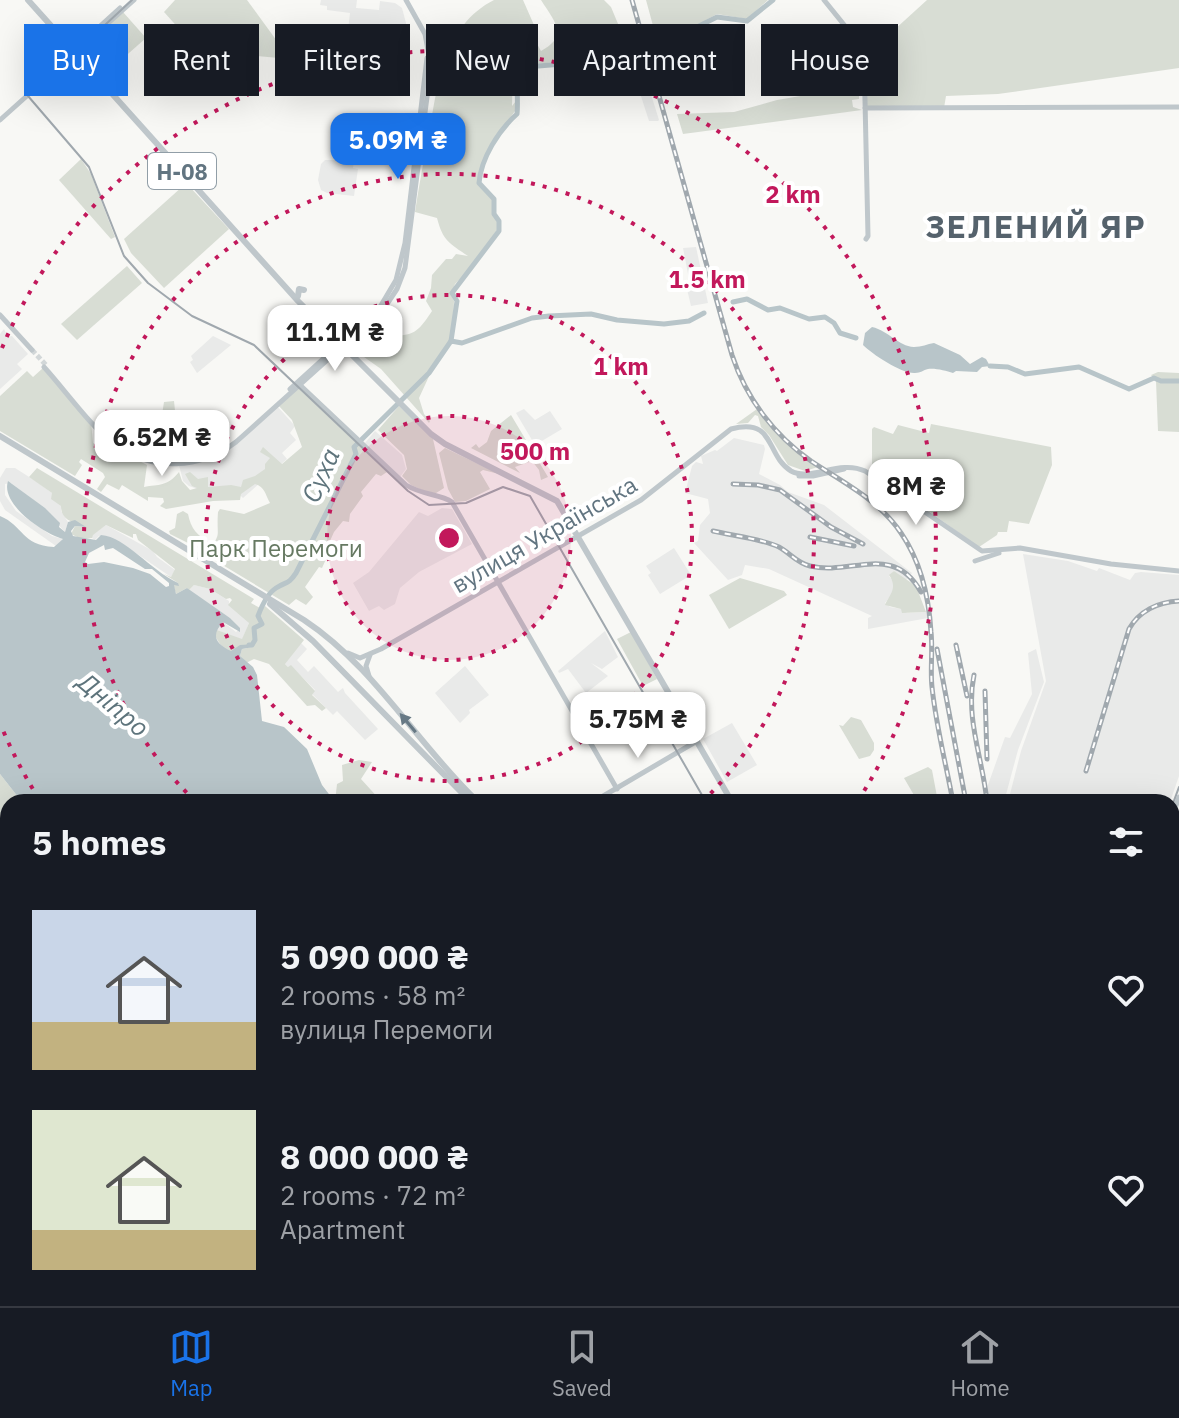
<!DOCTYPE html>
<meta charset="utf-8">
<style>
body{margin:0;font-family:"IBM Plex Sans",sans-serif;background:#242831;color:#f1f3f6;height:100vh;display:flex;flex-direction:column;font-size:30px;white-space:nowrap}
*{box-sizing:border-box;margin:0}
p{font-size:26px;color:#9ea1a6}
.icon{flex:none;width:44px;height:44px;fill:none;stroke:currentColor;stroke-width:2;stroke-linecap:round;stroke-linejoin:round}
.map{position:relative;flex:1;overflow:hidden}
.panel{position:absolute;left:0px;top:794px;width:1180px;height:512px;display:flex;flex-direction:column;background:#171b24;border-radius:24px 24px 0 0;box-shadow:0 8px 32px #0002}
.panel>*{flex:none}
.hud{position:absolute;left:24px;top:24px;width:1132px;height:72px;display:flex;gap:16px}
.price{position:absolute;translate:-50% -68px;padding:0 18px;border-radius:16px;background:#fff;color:#222;font-size:26px;line-height:52px;filter:drop-shadow(0 2px 4px #0008)}
.price::after{content:'';position:absolute;left:50%;top:48px;width:24px;height:18px;margin-left:-12px;background:inherit;clip-path:polygon(0 0,100% 0,50% 100%)}
.price.current{background:#1a73e8;color:#fff}
ul{padding:0;list-style:none}
li{display:flex;align-items:center;gap:24px;height:200px;padding:0 32px}
li span{display:grid;place-items:center;flex:none;width:224px;height:160px;border-radius:0px;color:#555}
li>.icon{margin-inline-start:auto}
span .icon{width:96px;height:96px;fill:#fffc;stroke-width:1}
li b{font-size:34px}
h2{display:flex;justify-content:space-between;align-items:center;height:96px;padding:0 32px;font-size:34px}
.tag{padding:0 28px;border-radius:0px;background:#171b24;box-shadow:0 8px 32px #0002;font-size:28px;line-height:72px}
.tag.current{background:#1a73e8;color:#fff}
.menu{display:flex;justify-content:space-around;align-items:center;height:112px;border-top:2px solid #363941;background:#171b24;font-size:22px;color:#9ea1a6}
.menu a{display:grid;justify-items:center;gap:4px}
.menu .current{color:#1a73e8}
.map>svg:first-child{display:block}
</style>
<div class="map">
<svg width="1179" height="1306" viewBox="0 0 1179 1306">
<rect width="100%" height="100%" fill="#f8f8f5"/>
<g fill="#e9eae9">
<polygon points="321,0 357,0 356,8 379,10 380,1 395,3 402,8 406,23 404,38 407,42 408,55 375,51 375,44 364,43 364,47 352,45 354,31 348,30 350,13 327,10 327,6 320,5"/>
<polygon points="639,56 659,120 658,121 649,121 629,59"/>
<polygon points="345,139 353,139 363,151 362,156 355,155 353,168 358,169 354,196 327,193 321,190 318,180 321,164 325,160 337,160 336,149 344,146"/>
<polygon points="696,247 708,303 691,306 686,285 690,284 683,248"/>
<polygon points="4,329 8,337 12,336 28,354 17,364 22,369 0,389 0,334"/>
<polygon points="213,336 231,345 197,373 190,362 193,360 191,356"/>
<polygon points="277,406 295,426 290,433 296,440 282,453 287,459 243,498 233,488 203,491 189,486 183,481 179,465 217,454"/>
<polygon points="524,409 535,420 550,411 562,429 535,445 516,413"/>
<polygon points="375,431 402,455 406,469 400,477 365,443"/>
<polygon points="734,438 764,445 765,449 759,474 780,485 788,492 824,505 912,573 906,580 894,571 889,576 893,581 893,593 885,603 890,607 902,609 907,613 926,612 928,618 868,629 868,618 872,616 769,569 745,565 742,575 728,580 694,543 698,541 700,525 710,513 708,499 685,493 692,466 696,462 703,464 701,456 715,450 717,451"/>
<polygon points="6,468 15,468 37,482 52,493 61,506 61,511 68,522 65,532 40,505 11,483 5,484 5,495 16,511 52,536 63,539 60,544 56,546 5,510 0,501 0,478"/>
<polygon points="442,508 452,509 472,544 419,572 400,588 395,604 384,610 379,606 369,611 353,583 369,572 419,512 428,516"/>
<polygon points="106,525 153,551 157,557 175,570 171,577 127,547 105,536 99,536 95,540 92,538 92,535"/>
<polygon points="674,548 691,575 660,594 648,575 651,573 646,566"/>
<polygon points="1023,554 1068,561 1097,571 1099,568 1130,580 1135,573 1141,572 1179,575 1179,776 1170,802 1008,802 1021,751 1046,681"/>
<polygon points="194,585 210,589 229,601 229,605 246,618 249,623 242,640 217,630 217,626 223,622 236,632 240,629 230,618 189,590"/>
<polygon points="605,631 618,657 602,669 591,663 608,676 586,693 568,669 559,673 558,671"/>
<polygon points="301,643 307,649 297,660 308,672 314,666 338,692 343,688 345,693 378,729 365,740 337,711 333,715 312,694 315,690 291,666 288,667 284,663"/>
<polygon points="1036,649 1044,682 1018,750 1004,802 988,802 988,785 1005,737 1010,738 1032,694 1028,653"/>
<polygon points="465,666 489,695 469,710 470,713 460,723 435,693"/>
<polygon points="732,723 757,765 727,782 703,739"/>
<polygon points="657,1298 822,1298 823,1306 654,1306"/>
</g>
<g fill="#d8ddd4">
<polygon points="175,0 247,0 290,59 199,51 164,12"/>
<path d="M494,0H523L534,25L531,33L541,51C569,36 555,22 541,0H604L611,7L626,43L588,59L526,65C510,74 513,89 512,106L516,101L515,111L491,144L478,182L493,198V215L498,221L497,230L472,267L455,284L451,295L454,301L453,329L448,346L437,359L419,398L424,414L430,421L429,423L381,369L364,357L363,352L376,347V341L389,334L397,338L394,335C416,337 421,327 432,311L426,301L431,288L432,275L446,259H452L456,254L468,256C449,243 443,241 437,218L415,212C419,185 424,159 429,133C438,84 444,25 494,0Z"/>
<polygon points="646,0 768,0 747,19 717,14 699,24 661,28 655,33"/>
<polygon points="927,0 1179,0 1179,68 998,94 946,96 944,108 865,108 863,82 885,81 871,64 871,51"/>
<polygon points="123,12 146,38 104,75 89,56 96,50 89,43"/>
<polygon points="859,86 859,99 852,100 853,107 862,110 683,134 677,114 734,112 777,100"/>
<polygon points="81,159 91,174 115,237 111,239 59,180"/>
<polygon points="188,185 229,229 164,288 131,253 124,239 183,186"/>
<polygon points="127,266 142,283 77,340 61,324"/>
<path d="M43,368L91,421L93,443L102,448L109,445L147,465L144,487C159,484 167,487 179,472L182,481L190,490L197,488L192,486L185,474L190,472L198,479L208,477V487L231,485L241,487L243,480L255,476L265,469V464L270,458L260,452L263,447L282,464L302,447L292,420L278,405L298,388L387,472L381,476L376,474L361,492L363,496L350,514L349,522L343,521L334,532L330,541L331,548L322,568L319,567L305,587L313,597L306,605L296,599L289,605L206,555C223,530 216,540 218,512L220,509L244,514L270,503C265,494 265,487 255,484L241,494L240,500L213,501L166,509L160,506L164,502L163,498L148,497V501L122,485L119,490L107,484L101,492L97,489L105,477L103,473L81,459L79,462L82,465L75,476L0,431V396L27,371L33,377Z"/>
<polygon points="1158,372 1179,373 1179,432 1158,431 1156,381 1151,375"/>
<polygon points="174,401 180,458 152,454 158,440 164,402"/>
<polygon points="399,406 433,439 444,488 433,495 411,485 402,476 407,469 404,455 378,430"/>
<polygon points="757,409 792,448 818,467 805,471 788,465 769,435 761,427 758,416 755,415 748,423 736,424"/>
<polygon points="511,415 548,477 541,480 539,470 532,461 515,467 520,473 471,448 476,444 479,448 487,442 491,431"/>
<polygon points="931,424 1051,447 1052,465 1029,524 1009,521 1007,532 998,532 997,535 979,547 872,471 872,429 874,427 893,434 898,425 929,433"/>
<polygon points="445,448 499,474 483,470 480,472 490,489 466,501 455,502 448,489 439,453"/>
<path d="M37,468L254,599L251,603L262,609L265,606L304,640L285,664L288,667L291,665L315,691L312,695L326,708L322,711L315,705L307,706L269,664L254,659L246,663L240,656L242,649L253,647L254,644L231,652C221,648 217,640 214,633L217,630L242,639L249,623L228,605L232,600L230,598L226,599L210,589L194,585L189,590L187,588L176,594L173,584L178,583L164,574L171,577L175,569L138,540L136,534H133V538L106,525L93,535L92,538L81,539L71,534L75,526L85,527C74,522 61,521 61,506L51,499L52,493L29,477Z"/>
<path d="M183,511L188,514C191,529 197,535 210,543V546L200,549L170,534L169,531L175,528L177,514Z"/>
<path d="M894,571L916,586L926,612L902,613L901,609L885,605C890,594 898,588 889,575Z"/>
<polygon points="740,578 784,591 787,595 729,629 709,595"/>
<polygon points="631,632 657,679 643,686 617,639"/>
<polygon points="851,717 861,720 874,743 874,750 870,756 859,759 839,725 843,726"/>
<polygon points="359,760 372,762 361,779 380,800 335,802 337,784 343,781 342,765"/>
<polygon points="928,767 932,770 938,802 918,802 904,778"/>
<polygon points="0,774 22,802 8,802 8,848 0,843"/>
<polygon points="204,1298 284,1298 288,1306 201,1306"/>
</g>
<g fill="#b8c5c9" fill-rule="evenodd">
<path d="M872,327C889,331 898,346 914,347C922,347 927,344 934,343L960,355L970,364L982,357L986,359L990,366L982,367L977,372L956,371L953,373C946,371 936,368 928,369C923,370 921,373 915,373C902,374 872,354 863,345L865,333Z"/>
<path d="M8,481L45,508L60,523L59,527L65,532L68,522L75,520L86,527L75,526L71,531L73,536L96,540L101,535C126,537 150,570 178,583L179,586L174,585L176,594L187,588L230,618L240,628V632L223,622C213,633 212,642 231,651L240,645L255,644L253,647L242,649L240,656L253,667L257,675L262,721L284,727L307,749L322,785L335,802H22L0,774V516C24,526 21,545 54,547L63,539C45,534 0,505 8,481ZM104,545L105,550L113,548L145,569H152L169,583V586L166,587L150,574L133,568L104,562L88,564L85,562L89,553Z"/>
<polygon points="349,1298 519,1298 523,1306 350,1306"/>
</g>
<g fill="none" stroke-linecap="round" stroke-linejoin="round">
<g stroke="#b8c5c9" stroke-width="5">
<polyline points="663,31 697,27 717,17 747,21 773,0"/>
<polyline points="733,302 747,299 768,310 780,308 809,319 825,317 834,323 840,333 856,338"/>
<path d="M451,341L457,301L452,293L499,231V221L494,214V199L479,183C481,158 499,130 517,114C519,97 513,80 526,67L575,63L615,53"/>
<polyline points="990,366 1008,367 1025,374 1079,367 1129,389 1154,378 1161,381 1179,381"/>
<path d="M249,645H252L255,640L254,628L262,624L258,616C261,608 268,593 276,588C287,581 288,585 296,573L356,454L354,447L429,373L451,341L462,343L532,318L549,316L591,314L617,320L664,324L689,321L704,313"/>
<polyline points="1172,1190 1179,1185"/>
</g>
<polyline stroke="#d2d7d8" stroke-width="5" stroke-dasharray="5 2.5" stroke-linecap="butt" points="32,350 46,365"/>
<g stroke="#bfc7cb" stroke-width="5">
<polyline points="824,0 862,47 864,55 868,236 866,239"/>
<polyline points="65,58 120,8"/>
<polyline points="865,108 1179,107"/>
<polyline points="0,120 134,0"/>
<polyline points="0,315 32,350"/>
<path d="M44,367C65,390 91,427 115,445C153,472 200,469 236,442L383,310L397,289L405,268L431,66L425,34L406,0"/>
<path d="M300,385L406,485C422,495 440,494 452,502L617,789"/>
<polyline points="290,389 380,307 396,280 405,243 427,58"/>
<polyline points="799,476 813,476 844,469"/>
<polyline points="975,561 999,553"/>
<path d="M348,653L360,658L381,649L641,500L731,429C776,417 765,455 791,471C811,482 839,459 865,471L982,551L1020,548L1111,564L1179,571"/>
<polyline points="369,676 366,666 370,655"/>
<polyline points="593,802 697,741"/>
<polyline points="1172,817 1179,797"/>
<polyline points="849,1306 855,1298"/>
</g>
<g stroke="#bfc7cb" stroke-width="6">
<polyline points="28,0 298,301 431,434 445,444 557,501 732,802"/>
<polyline points="298,296 299,289 304,290"/>
<path d="M0,436L304,620C375,667 417,744 478,802"/>
<polyline points="270,604 313,641 464,795"/>
<polyline points="865,1298 878,1306"/>
<polyline points="645,1306 646,1298"/>
</g>
<g stroke="#a0a8ae" stroke-width="2">
<polyline points="132,0 28,96 89,167 124,256 148,283 192,316 254,345 408,491 429,505 447,504 466,503 503,487 530,496 706,802"/>
<polyline points="1172,806 1179,787"/>
<polyline points="847,1306 851,1298"/>
</g>
<defs>
<g id="rail">
<path d="M632,0L732,355C746,398 774,435 811,461C844,483 879,500 901,533C921,562 929,598 931,632C933,651 930,669 932,687C936,726 946,764 953,802"/>
<polyline points="733,484 758,485 780,490 831,527 863,544"/>
<path d="M713,531C734,536 759,538 779,547C790,553 797,563 810,566C852,576 893,542 921,592"/>
<polyline points="810,537 854,546"/>
<polyline points="956,645 967,696"/>
<polyline points="937,649 966,802"/>
<path d="M974,675C965,719 983,759 987,802"/>
<polyline points="985,691 987,759"/>
<path d="M1086,771L1129,629C1139,611 1158,602 1179,601"/>
<polyline points="1172,1069 1179,1065"/>
<polyline points="1172,1091 1179,1084"/>
<polyline points="667,1298 675,1306"/>
<polyline points="703,1306 703,1298"/>
<polyline points="758,1306 759,1298"/>
<polyline points="976,1306 981,1298"/>
</g>
</defs>
<use href="#rail" stroke="#a0a8ae" stroke-width="5"/>
<use href="#rail" stroke="#fff" stroke-width="2" stroke-dasharray="6" stroke-linecap="butt"/>
</g>
<defs><path id="oneway-solid" d="M-6-.8H1V-3.2L6.5 0L1 3.2V.8H-6Z" transform="scale(2)"/></defs>
<use fill="#677985" href="#oneway-solid" transform="translate(408 723) rotate(-130)"/>
<circle cx="449" cy="538" r="122" fill="#c2185b" fill-opacity=".12"/>
<g fill="none" stroke="#c2185b" stroke-width="4" stroke-dasharray="4 8">
<circle cx="449" cy="538" r="122"/>
<circle cx="449" cy="538" r="243"/>
<path d="M195 801A365 365 0 1 1 703 801"/>
<path d="M39 799A486 486 0 0 1 2 728M2 348A486 486 0 1 1 859 799"/>
</g>
<g text-anchor="middle" dominant-baseline="central" stroke-width="8" stroke-linejoin="round" paint-order="stroke">
<rect fill="#fff" stroke="#919ea7" stroke-width="2" x="148" y="153" width="68" height="36" rx="6"/>
<g font-size="22" font-weight="bold" fill="#627581">
<text x="182" y="171">Н-08</text>
</g>
<g font-size="24" fill="#627581" stroke="#fff">
<text transform="translate(544 534) rotate(-30)">вулиця Українська</text>
</g>
<g font-size="24" fill="#667962" stroke="#fff">
<text x="276" y="548">Парк Перемоги</text>
</g>
<g font-size="26" font-style="italic" fill="#5e747c" stroke="#fff">
<text transform="translate(320 475) rotate(-66)">Суха</text>
<text transform="translate(114 704) rotate(40)">Дніпро</text>
</g>
<g font-size="32" font-weight="bold" letter-spacing="2" fill="#55626c" stroke="#fff">
<text x="1036" y="226">ЗЕЛЕНИЙ ЯР</text>
</g>
</g>
<circle cx="449" cy="538" r="12" fill="#c2185b" stroke="#fff" stroke-width="4"/>
<g font-size="24" text-anchor="middle" font-weight="bold" fill="#c2185b" stroke="#fff" stroke-width="8" stroke-linejoin="round" paint-order="stroke">
<text x="793" y="203">2 km</text>
<text x="707" y="288">1.5 km</text>
<text x="621" y="375">1 km</text>
<text x="535" y="460">500 m</text>
</g>
</svg>
<b class="price current" style="left:398px;top:181px">5.09M ₴</b>
<b class="price" style="left:335px;top:373px">11.1M ₴</b>
<b class="price" style="left:162px;top:478px">6.52M ₴</b>
<b class="price" style="left:916px;top:527px">8M ₴</b>
<b class="price" style="left:638px;top:760px">5.75M ₴</b>
<div class="hud">
<a class="tag current">Buy</a>
<a class="tag">Rent</a>
<a class="tag">Filters</a>
<a class="tag">New</a>
<a class="tag">Apartment</a>
<a class="tag">House</a>
</div>
<section class="panel">
<h2>5 homes<svg class="icon" aria-label="filters" viewBox="0 0 24 24"><path d="M4 7h16M4 17h16"/><circle cx="9" cy="7" r="2"/><circle cx="15" cy="17" r="2"/></svg></h2>
<ul>
<li><span style="background:linear-gradient(#c9d6e8 70%,#c2b280 0)"><svg class="icon" aria-label="home" viewBox="0 0 24 24"><path d="M3 11l9-7 9 7M6 9v11h12V9"/></svg></span><div><b>5 090 000 ₴</b><p>2 rooms · 58 m²</p><p>вулиця Перемоги</p></div><svg class="icon" aria-label="heart" viewBox="0 0 24 24"><path d="M12 20l-8-8c-3-5 5-10 8-4 3-6 11-1 8 4z"/></svg></li>
<li><span style="background:linear-gradient(#dfe7d0 75%,#c2b280 0)"><svg class="icon" aria-label="home" viewBox="0 0 24 24"><path d="M3 11l9-7 9 7M6 9v11h12V9"/></svg></span><div><b>8 000 000 ₴</b><p>2 rooms · 72 m²</p><p>Apartment</p></div><svg class="icon" aria-label="heart" viewBox="0 0 24 24"><path d="M12 20l-8-8c-3-5 5-10 8-4 3-6 11-1 8 4z"/></svg></li>
</ul>
</section>
</div>
<nav class="menu">
<a class="current"><svg class="icon" aria-label="map" viewBox="0 0 24 24"><path d="M3 6l6-2 6 2 6-2v14l-6 2-6-2-6 2zM9 4v14M15 6v14"/></svg>Map</a>
<a><svg class="icon" aria-label="saved" viewBox="0 0 24 24"><path d="M7 4h10v16l-5-4-5 4z"/></svg>Saved</a>
<a><svg class="icon" aria-label="home" viewBox="0 0 24 24"><path d="M3 11l9-7 9 7M6 9v11h12V9"/></svg>Home</a>
</nav>
